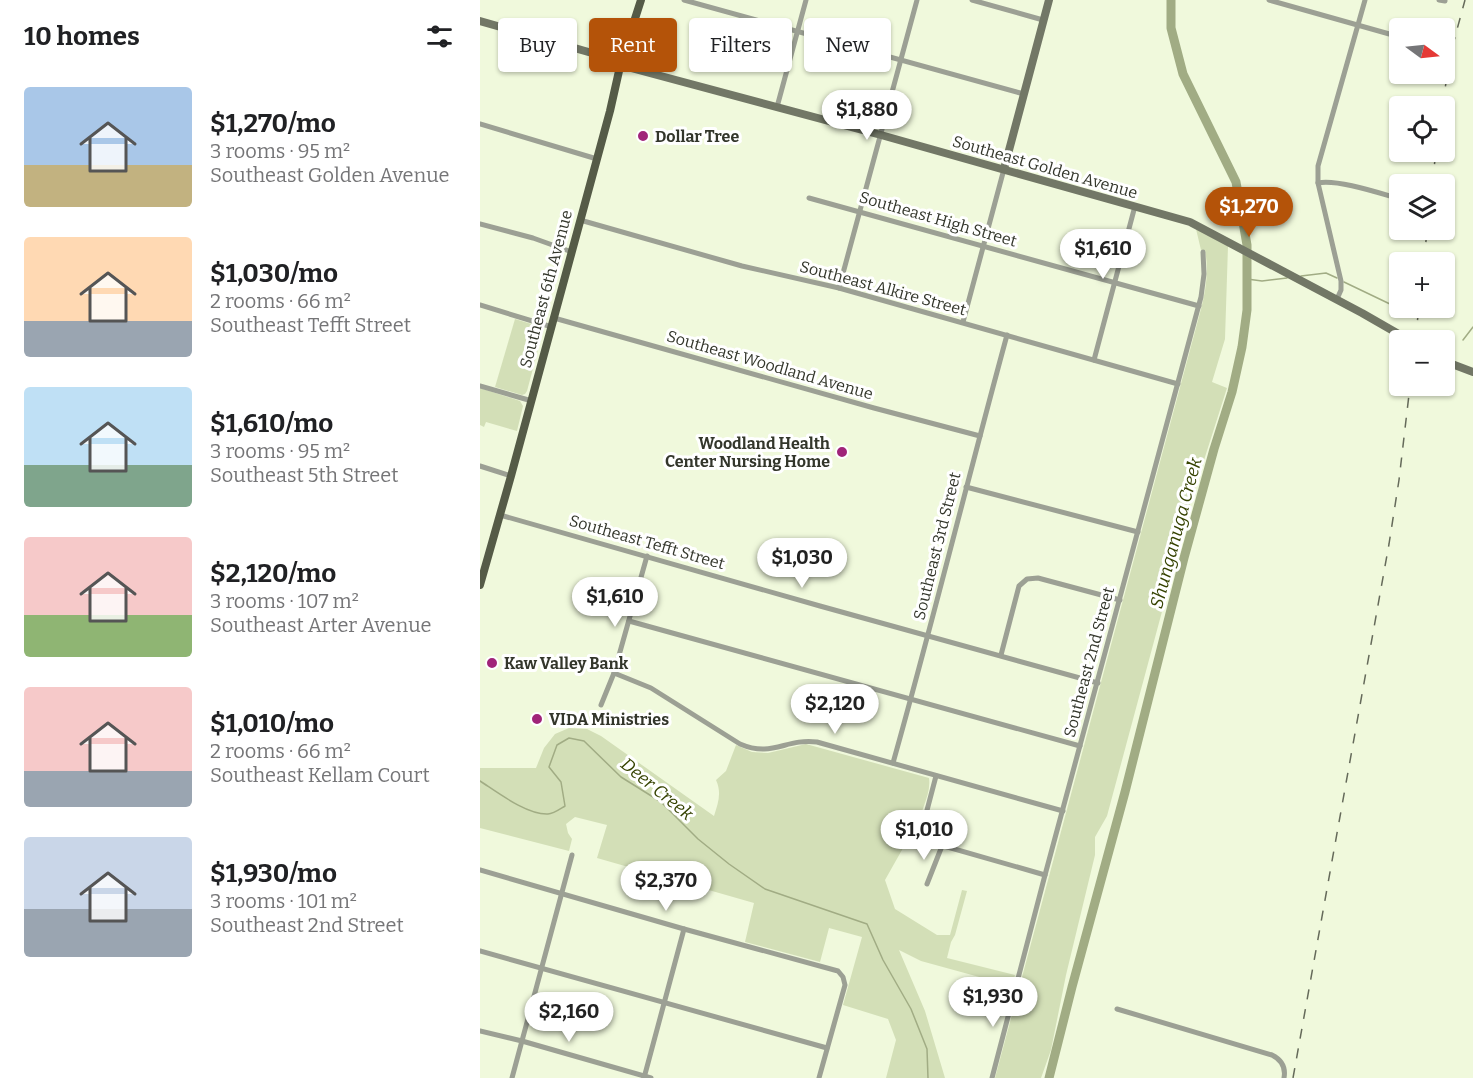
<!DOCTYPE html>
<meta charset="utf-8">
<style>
body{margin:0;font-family:Bitter,serif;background:#f6f6f6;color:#202124;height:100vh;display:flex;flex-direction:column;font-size:22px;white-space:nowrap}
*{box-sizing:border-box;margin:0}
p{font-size:20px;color:#757577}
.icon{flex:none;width:33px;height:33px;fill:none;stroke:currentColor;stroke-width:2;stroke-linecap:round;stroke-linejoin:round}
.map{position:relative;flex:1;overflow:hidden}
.sheet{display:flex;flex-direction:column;background:#fff;width:480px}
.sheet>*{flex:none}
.hud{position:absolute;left:18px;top:18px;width:570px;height:54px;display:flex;gap:12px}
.needle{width:39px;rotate:105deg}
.tools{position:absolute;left:909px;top:18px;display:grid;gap:12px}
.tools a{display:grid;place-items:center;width:66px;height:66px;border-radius:6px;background:#fff;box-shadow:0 2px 4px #0004;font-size:30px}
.price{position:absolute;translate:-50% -51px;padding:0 14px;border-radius:21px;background:#fff;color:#222;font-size:20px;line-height:39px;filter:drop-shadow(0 2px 3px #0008)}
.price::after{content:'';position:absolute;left:50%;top:36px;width:18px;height:14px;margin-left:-9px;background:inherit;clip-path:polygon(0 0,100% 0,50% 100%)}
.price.on{background:#b45309;color:#fff}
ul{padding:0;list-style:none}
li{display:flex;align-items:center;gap:18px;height:150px;padding:0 24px}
li span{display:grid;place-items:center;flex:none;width:168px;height:120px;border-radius:6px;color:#555}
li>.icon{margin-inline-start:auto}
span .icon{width:72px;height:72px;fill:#fffc;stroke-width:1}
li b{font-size:26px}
h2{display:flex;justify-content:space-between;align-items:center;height:72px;padding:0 24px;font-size:26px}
.tag{padding:0 21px;border-radius:6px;background:#fff;box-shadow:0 2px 4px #0004;font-size:21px;line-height:54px}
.tag.on{background:#b45309;color:#fff}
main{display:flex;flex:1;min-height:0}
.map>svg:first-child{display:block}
</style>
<main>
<section class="sheet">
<h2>10 homes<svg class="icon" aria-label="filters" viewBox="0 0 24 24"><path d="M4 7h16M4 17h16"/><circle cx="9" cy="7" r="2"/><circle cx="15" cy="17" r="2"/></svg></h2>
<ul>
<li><span style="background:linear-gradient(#a9c7e8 65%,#c2b280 0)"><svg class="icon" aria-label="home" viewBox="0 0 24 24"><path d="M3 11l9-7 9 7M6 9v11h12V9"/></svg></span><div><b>$1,270/mo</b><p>3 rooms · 95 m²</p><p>Southeast Golden Avenue</p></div></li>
<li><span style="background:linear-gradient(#ffd9b3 70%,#9aa5b1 0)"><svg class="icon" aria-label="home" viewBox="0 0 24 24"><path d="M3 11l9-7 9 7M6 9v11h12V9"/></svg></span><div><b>$1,030/mo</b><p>2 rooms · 66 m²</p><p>Southeast Tefft Street</p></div></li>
<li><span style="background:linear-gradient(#bfe0f5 65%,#7fa58c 0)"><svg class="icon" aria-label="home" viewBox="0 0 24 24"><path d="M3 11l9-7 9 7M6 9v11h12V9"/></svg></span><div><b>$1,610/mo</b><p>3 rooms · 95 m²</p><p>Southeast 5th Street</p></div></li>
<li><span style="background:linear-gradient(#f6c9c9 65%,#8fb573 0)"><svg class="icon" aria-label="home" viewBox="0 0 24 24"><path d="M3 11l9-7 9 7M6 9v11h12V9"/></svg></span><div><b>$2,120/mo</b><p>3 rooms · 107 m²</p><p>Southeast Arter Avenue</p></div></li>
<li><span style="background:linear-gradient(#f6c9c9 70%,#9aa5b1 0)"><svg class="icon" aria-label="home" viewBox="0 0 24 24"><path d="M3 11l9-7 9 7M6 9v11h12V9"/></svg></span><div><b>$1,010/mo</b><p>2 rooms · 66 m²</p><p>Southeast Kellam Court</p></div></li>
<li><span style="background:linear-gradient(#c9d6e8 60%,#9aa5b1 0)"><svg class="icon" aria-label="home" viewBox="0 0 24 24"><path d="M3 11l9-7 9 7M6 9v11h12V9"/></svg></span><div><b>$1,930/mo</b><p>3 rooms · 101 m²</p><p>Southeast 2nd Street</p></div></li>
</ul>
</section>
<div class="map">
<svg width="993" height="1078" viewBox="0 0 993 1078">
<rect width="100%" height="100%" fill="#f0f9dc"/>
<g fill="#d3dfb7">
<path d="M716,229L748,246L745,339L732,382L747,388L703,526L687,593L627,816L615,837V855L586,975L571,1050L561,1078H515L721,309C726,290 729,270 725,250H721Z"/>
<polygon points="35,319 58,326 63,331 47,391 45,394 42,395 15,387"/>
<polygon points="0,388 40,401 43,406 37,431 6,422 4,427 0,425"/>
<path d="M89,728L107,729L121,736L234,816C238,803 242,793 236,780L246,771L256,745L272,752L288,753L326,744L449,778C452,797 435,817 438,837L427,841L405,880L415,909L457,935H470L482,890L487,891L475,935L471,942L467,958L535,975L532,986L441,961L419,950L445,1011L465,1078H406L416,1040L408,1019L363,1005L382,937L349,928L340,962L265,942L274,903L117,858L127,825L95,817L86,824L88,833L92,839L89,851L0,828V768H56L64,748L75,734Z"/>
</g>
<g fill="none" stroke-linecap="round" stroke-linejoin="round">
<g stroke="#a1ac84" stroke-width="1.5">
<polyline points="821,276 846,273 857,278"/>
<polyline points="767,279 782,281 807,278"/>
<polyline points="864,282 935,316"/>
<polyline points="983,340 993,327"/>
<path d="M0,781C17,792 47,815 68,814C73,814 80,809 85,806L81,782L69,767L77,745L89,738L104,741L141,777L181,802L218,839L249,864L285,889L387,924L403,960L431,1009L447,1049L448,1078"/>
</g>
<polyline stroke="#a1ac84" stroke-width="9" points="569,1078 592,987 645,792 704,558 734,449 752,392 762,347 767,310 767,245 756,182 703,74 691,28 691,0"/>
<g stroke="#9ca094" stroke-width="5">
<polyline points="204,0 544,94"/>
<polyline points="492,0 563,20"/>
<polyline points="789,0 920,37"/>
<polyline points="959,0 965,1"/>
<polyline points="297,107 326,0"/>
<polyline points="0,124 117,159"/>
<path d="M838,183C857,179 899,193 920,199"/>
<polyline points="329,198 719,306"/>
<polyline points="100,220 262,266 359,288 698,384"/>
<polyline points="0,224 53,238 92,252"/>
<polyline points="359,288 437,0"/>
<polyline points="857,299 861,290 861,281 838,183 838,166 885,0"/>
<polyline points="0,305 72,327"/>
<polyline points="74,318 394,408 500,436"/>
<polyline points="483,322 524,169"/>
<polyline points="614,360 655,206"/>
<polyline points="0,386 52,401"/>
<polyline points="0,466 31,476"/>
<polyline points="486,487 658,532"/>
<polyline points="20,515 340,606 618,683"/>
<polyline points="149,621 600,746"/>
<polyline points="521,655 539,586 547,579 558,578 640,600"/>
<path d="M134,673L171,688L260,744C293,758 305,738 337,742L583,811"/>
<polyline points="121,705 134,673 167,556"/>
<path d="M413,763C453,621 488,478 527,335"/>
<polyline points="456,776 441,833 443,840 565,875"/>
<polyline points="0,870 204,929 358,971 363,977 365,985 339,1078"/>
<polyline points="447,884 462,846"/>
<polyline points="0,951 347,1048"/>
<path d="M637,1009L792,1055C802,1060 806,1067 804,1078"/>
<polyline points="0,1031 42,1041 171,1078"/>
<polyline points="32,1078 92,855"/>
<polyline points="164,1078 204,929"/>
<polyline points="512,1078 565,875 721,297 724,274 723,252"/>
</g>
<g stroke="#727766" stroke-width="8">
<polyline points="0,21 133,59 151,68 401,135 710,222 882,313 929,340"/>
<polyline points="524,169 569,0"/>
<polyline points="964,361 993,372"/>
</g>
<polyline stroke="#555b47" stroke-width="8" points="0,585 31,476 130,111 139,71 145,56 151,31 161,0"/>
<g stroke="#656a5a" stroke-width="1.5" stroke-dasharray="10 10" stroke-linecap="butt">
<polyline points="962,106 972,48 985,0"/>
<polyline points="952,184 956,152"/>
<polyline points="944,262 947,230"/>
<polyline points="935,340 939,308"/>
<polyline points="813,1078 909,544 919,480 930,386"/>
</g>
</g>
<g fill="#a02479" stroke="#fff" stroke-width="2">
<circle cx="163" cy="136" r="6"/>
<circle cx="362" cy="452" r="6"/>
<circle cx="12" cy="663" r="6"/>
<circle cx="57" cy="719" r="6"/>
</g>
<g text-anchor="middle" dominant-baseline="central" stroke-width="6" stroke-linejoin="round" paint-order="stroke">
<g font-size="16" font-weight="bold" fill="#33362b" stroke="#fff" text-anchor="start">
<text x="175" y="136">Dollar Tree</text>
<text x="350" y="443" text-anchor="end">Woodland Health<tspan x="350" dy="18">Center Nursing Home</tspan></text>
<text x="24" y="663">Kaw Valley Bank</text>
<text x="69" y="719">VIDA Ministries</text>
</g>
<g font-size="16" fill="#33362b" stroke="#fff">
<text transform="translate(565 167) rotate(16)">Southeast Golden Avenue</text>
<text transform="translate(458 219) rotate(16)">Southeast High Street</text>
<text transform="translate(403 288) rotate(15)">Southeast Alkire Street</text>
<text transform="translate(66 289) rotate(-75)">Southeast 6th Avenue</text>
<text transform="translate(290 365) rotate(16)">Southeast Woodland Avenue</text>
<text transform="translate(167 542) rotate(16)">Southeast Tefft Street</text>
<text transform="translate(457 546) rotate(-76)">Southeast 3rd Street</text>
<text transform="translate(609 662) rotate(-75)">Southeast 2nd Street</text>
</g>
<g font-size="18" font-style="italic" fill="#354200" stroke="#fff">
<text transform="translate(696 533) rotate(-75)">Shunganuga Creek</text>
<text transform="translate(177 789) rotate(39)">Deer Creek</text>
</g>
</g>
</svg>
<div class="tools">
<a><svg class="needle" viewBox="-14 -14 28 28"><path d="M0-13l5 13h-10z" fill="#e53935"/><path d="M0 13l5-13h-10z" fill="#757577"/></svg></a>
<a><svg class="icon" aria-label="locate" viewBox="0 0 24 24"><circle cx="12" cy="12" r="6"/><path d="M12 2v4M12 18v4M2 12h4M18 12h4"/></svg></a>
<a><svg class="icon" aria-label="layers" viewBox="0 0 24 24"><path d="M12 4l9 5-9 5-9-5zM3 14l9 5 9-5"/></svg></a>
<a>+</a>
<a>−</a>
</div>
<b class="price" style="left:387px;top:141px">$1,880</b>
<b class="price on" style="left:769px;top:238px">$1,270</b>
<b class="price" style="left:623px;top:280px">$1,610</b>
<b class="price" style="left:322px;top:589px">$1,030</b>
<b class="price" style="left:135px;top:628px">$1,610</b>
<b class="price" style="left:355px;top:735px">$2,120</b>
<b class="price" style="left:444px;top:861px">$1,010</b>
<b class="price" style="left:186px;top:912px">$2,370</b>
<b class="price" style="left:513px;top:1028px">$1,930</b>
<b class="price" style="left:89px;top:1043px">$2,160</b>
<div class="hud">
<a class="tag">Buy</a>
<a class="tag on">Rent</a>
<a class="tag">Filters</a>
<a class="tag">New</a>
</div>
</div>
</main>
